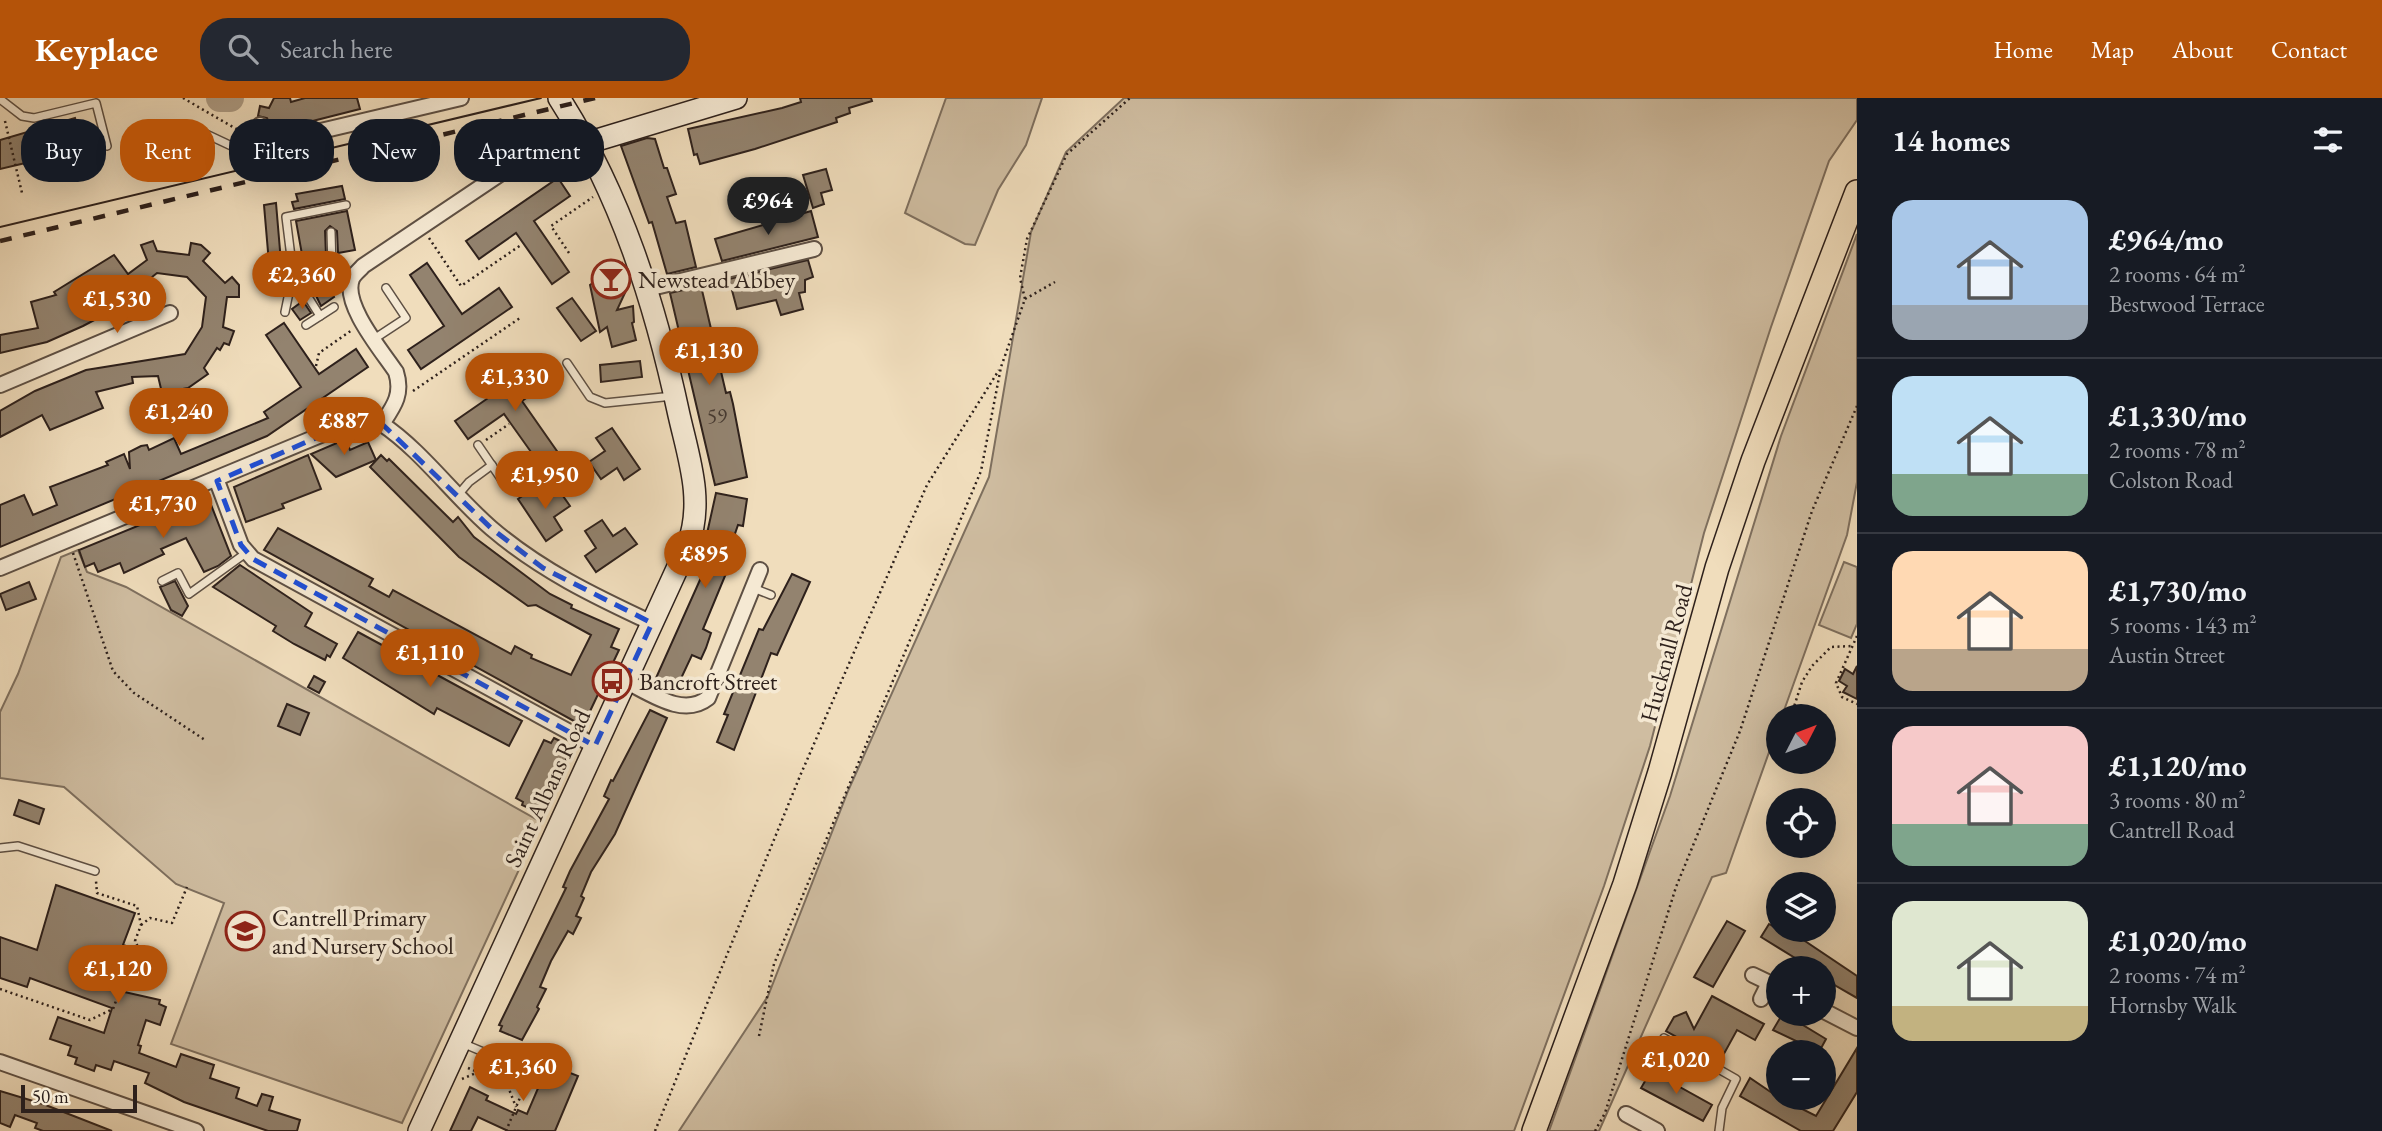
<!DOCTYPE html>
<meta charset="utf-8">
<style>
body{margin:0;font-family:"EB Garamond",serif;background:#242831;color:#f1f3f6;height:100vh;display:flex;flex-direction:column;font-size:26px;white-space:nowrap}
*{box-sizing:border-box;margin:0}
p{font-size:23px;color:#9ea1a6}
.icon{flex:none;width:38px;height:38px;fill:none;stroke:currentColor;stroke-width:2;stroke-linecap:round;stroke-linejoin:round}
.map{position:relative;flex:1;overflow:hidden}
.side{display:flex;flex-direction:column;background:#171b24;width:525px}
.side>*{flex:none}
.banner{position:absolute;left:21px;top:21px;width:665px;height:63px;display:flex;gap:14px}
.needle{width:46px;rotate:48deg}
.fabs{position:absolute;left:1766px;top:606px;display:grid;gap:14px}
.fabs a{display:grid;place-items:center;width:70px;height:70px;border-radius:50%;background:#171b24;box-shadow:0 7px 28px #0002;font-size:35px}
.scale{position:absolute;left:21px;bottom:18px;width:116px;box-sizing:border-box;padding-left:7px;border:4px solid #2e211c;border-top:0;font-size:19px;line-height:24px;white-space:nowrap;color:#2e211c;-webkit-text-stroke:5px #f5e9d3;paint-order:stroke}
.price{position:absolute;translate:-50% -60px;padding:0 16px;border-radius:24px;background:#b45309;color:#fff;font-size:23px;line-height:46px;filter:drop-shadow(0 2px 4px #0008)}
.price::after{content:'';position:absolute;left:50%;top:42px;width:21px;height:16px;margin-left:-10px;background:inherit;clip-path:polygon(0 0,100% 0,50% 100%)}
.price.selected{background:#222;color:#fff}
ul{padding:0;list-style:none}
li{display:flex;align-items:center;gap:21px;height:175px;padding:0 35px}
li+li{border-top:2px solid #363941}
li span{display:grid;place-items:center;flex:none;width:196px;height:140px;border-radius:21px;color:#555}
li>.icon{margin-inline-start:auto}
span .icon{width:84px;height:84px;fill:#fffc;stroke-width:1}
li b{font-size:30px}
h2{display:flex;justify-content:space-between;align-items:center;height:84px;padding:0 35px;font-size:30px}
.tag{padding:0 24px;border-radius:28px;background:#171b24;box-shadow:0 7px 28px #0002;font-size:24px;line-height:63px}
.tag.selected{background:#b45309;color:#fff}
header{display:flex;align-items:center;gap:42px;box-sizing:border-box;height:98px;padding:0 35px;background:#b45309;color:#fff}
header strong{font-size:33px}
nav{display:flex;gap:38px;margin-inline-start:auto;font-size:24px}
.search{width:490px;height:63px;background:#242831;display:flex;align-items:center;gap:18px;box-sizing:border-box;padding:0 24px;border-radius:28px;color:#9ea1a6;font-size:26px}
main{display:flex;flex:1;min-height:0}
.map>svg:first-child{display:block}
</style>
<header>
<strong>Keyplace</strong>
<div class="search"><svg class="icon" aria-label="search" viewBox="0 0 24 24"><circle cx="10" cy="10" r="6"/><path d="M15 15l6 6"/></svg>Search here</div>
<nav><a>Home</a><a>Map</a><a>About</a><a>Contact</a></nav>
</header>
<main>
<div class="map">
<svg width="1857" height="1033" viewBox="0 0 1857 1033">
<rect width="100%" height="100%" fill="#f0ddbc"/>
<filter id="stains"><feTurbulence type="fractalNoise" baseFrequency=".00286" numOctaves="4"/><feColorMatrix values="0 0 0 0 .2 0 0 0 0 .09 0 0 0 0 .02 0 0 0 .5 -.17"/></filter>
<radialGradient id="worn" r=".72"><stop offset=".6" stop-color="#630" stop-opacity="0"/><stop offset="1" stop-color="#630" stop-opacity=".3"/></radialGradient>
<g fill="#cfbda1" stroke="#7e6f5e" stroke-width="2">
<polygon points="946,0 1042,0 1026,47 998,92 975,147 965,146 905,115"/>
<polygon points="1124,0 1857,0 1857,22 1829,63 1771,229 1704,435 1650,648 1604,788 1514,1033 679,1033 768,898 848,693 989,379 1031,134 1066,54"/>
<polygon points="1857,136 1857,384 1847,437 1782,618 1778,618 1778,629 1726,775 1712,779 1599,1033 1549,1033 1670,698 1781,338"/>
<polygon points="78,452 87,474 126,489 541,724 402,1025 171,946 224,805 176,786 64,689 0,680 0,614 18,576 61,459"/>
<polygon points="1844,464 1857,469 1857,526 1851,540 1819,527"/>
</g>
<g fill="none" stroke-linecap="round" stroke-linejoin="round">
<polyline stroke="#ae9d86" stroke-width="28" points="220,0 230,0"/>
</g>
<g fill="#93836f" stroke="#2e211c" stroke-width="2">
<polygon points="274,0 290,0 291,4 305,0 357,0 360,11 273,33 267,20 258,18 260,8 269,10"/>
<polygon points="800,0 871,0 872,3 849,10 850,15 836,20 837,24 755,51 700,66 697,56 694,57 688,31 782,10 801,4"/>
<polygon points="75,20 84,54 35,67 34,63 0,71 0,42"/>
<polygon points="647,40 655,41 664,70 667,70 676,96 667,99 676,125 685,123 696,169 667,176 652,124 649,125 621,48"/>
<polygon points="826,71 832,92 821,95 824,106 813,110 803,77"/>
<polygon points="558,80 570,98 534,123 569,174 552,186 516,135 479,161 466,143"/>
<polygon points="342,88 345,101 294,111 292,104 298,103 296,96"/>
<polygon points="276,105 282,176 270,177 264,107"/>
<polygon points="347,113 355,152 338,155 337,133 330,128 325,133 326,158 303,162 296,123"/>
<polygon points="811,113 818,139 722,163 715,141"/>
<polygon points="153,143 157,153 189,157 191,145 201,147 210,155 203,163 225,185 232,179 239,187 239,199 227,199 223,229 234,233 229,247 224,245 220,252 217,250 204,270 208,276 188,290 162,295 158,278 132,279 133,285 96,294 103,310 50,332 42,317 0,339 0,313 35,293 86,272 185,256 202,229 206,199 187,179 157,175 106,216 83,228 47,244 0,255 0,237 38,230 31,204 56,197 54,194 114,157 128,176 147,162 141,147"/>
<polygon points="808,162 813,179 805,182 805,194 799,195 803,211 781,217 776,202 737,211 729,181"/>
<polygon points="427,165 462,216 499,190 512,209 421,271 408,252 444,228 410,177"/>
<polygon points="622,165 630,184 617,212 633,208 634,224 632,225 636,242 612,249 607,229 600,234 590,187"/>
<polygon points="321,178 334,199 321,208 310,185"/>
<polygon points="701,188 726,295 730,294 733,306 747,379 715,387 670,195"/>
<polygon points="572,200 596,233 581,243 557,210"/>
<polygon points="303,203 311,215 300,222 292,211"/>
<polygon points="284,225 319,276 356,251 368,269 267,338 0,449 0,407 24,397 33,417 57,407 50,389 108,367 106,364 124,356 130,371 129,354 141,348 147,347 149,352 174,340 181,356 268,320 264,314 301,289 266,237"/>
<polygon points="640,263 642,279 601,284 600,267"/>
<polygon points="554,269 560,277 522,303 559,356 541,368 504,316 468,341 455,323 530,271"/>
<polygon points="612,330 640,371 624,382 617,370 601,381 589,364 605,353 596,340"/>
<polygon points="346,341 350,352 368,344 376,362 336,379 311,356"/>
<polygon points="308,357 321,391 282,406 284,410 246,424 234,389"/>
<polygon points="381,357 387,363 389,361 453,424 458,419 474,439 550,496 572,507 571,510 619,531 611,549 619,552 583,628 264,452 278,430 373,481 369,488 389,499 393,492 511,556 515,548 532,557 531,560 571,577 591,537 536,507 528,508 459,459 370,369"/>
<polygon points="534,390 542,402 558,391 570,408 554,419 562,432 546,443 518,401"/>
<polygon points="716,395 747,401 743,428 738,427 727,459 732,461 703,531 711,535 706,550 701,561 692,557 677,589 656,580 717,444 706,440"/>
<polygon points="208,399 231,458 218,468 204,474 186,440 161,451 164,456 124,475 120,465 98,474 94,465 85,469 79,452"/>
<polygon points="602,422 613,438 625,430 637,446 596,474 585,458 596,450 585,433"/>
<polygon points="240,467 312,515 305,528 337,546 330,559 327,557 325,562 294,546 273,533 276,528 213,489"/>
<polygon points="792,476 810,484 777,557 771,555 734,652 717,644 728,617 724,616 759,531 763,532"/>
<polygon points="175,483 188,508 182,518 171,512 160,489"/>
<polygon points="29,484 36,501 6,512 0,496"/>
<polygon points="358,534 522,623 509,648 437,610 434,616 343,560"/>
<polygon points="1857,568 1857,601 1843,594 1847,588 1839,583 1845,571 1853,576"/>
<polygon points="314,578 325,584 319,595 308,589"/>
<polygon points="287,606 309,615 300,637 278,628"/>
<polygon points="650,612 667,620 615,736 591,774 581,798 584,800 576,818 581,820 573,836 568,833 551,863 540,889 546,891 537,909 539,911 522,942 500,933 502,928 499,927 566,790 563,789 570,773 609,701 604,698 611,682 613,683"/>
<polygon points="554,640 572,649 541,716 522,707 523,704 516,700 544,642 551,645"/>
<polygon points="19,702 44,711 39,726 14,717"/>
<polygon points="56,787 135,815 123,847 135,851 120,893 160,902 159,906 166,909 160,927 146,922 138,947 141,948 139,955 176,969 181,956 214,967 210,980 239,990 236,1000 257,1008 262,996 273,999 269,1012 300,1022 297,1033 268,1033 184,1004 145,985 149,975 114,963 111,972 96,967 94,973 75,966 77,960 68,957 71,948 50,941 58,919 104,935 112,910 30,880 27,889 0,880 0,839 37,852"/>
<polygon points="1727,823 1745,833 1713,889 1694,879"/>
<polygon points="1769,826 1778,831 1787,831 1857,878 1857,900 1824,881 1824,870 1802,870 1792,864 1795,860 1761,839"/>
<polygon points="1712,898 1764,926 1755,942 1737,932 1720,963 1666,933 1674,919 1686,914 1694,931"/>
<polygon points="1783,915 1826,941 1819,954 1773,932"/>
<polygon points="1857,950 1857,994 1833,1033 1801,1033 1740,998 1750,980 1778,999 1816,1018"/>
<polygon points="543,953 554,958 550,967 578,978 555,1033 508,1033 478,1019 471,1033 450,1033 470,989 488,998 486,1002 516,1016 518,1012 527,1016 539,988 530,984"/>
<polygon points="1651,973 1712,1007 1703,1023 1641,990"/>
<polygon points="0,993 43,1006 112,1033 43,1033 35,1030 37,1025 15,1017 10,1029 0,1025"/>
</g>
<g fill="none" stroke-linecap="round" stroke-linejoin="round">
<defs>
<g id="lane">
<polyline points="0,1 22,18 34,20 96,5 107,48"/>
<polyline points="206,36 240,52"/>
<polyline points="331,134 332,169 353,180"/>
<polyline points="293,175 320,218"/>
<polyline points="293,175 332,169"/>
<polyline points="285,214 293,175 286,119 346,107"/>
<polyline points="306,227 334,209"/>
<polyline points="374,241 406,220 386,190"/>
<polyline points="567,265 590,299 605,305 673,298"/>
<polyline points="478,347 506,388"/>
<polyline points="458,397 469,384 492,367"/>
<polyline points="162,483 178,475 189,496 246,455"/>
<polyline points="753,490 771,497"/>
<polyline points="0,750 18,748 95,773"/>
<polyline points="1664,940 1736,981 1722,1010 1719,1033"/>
<polyline points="462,945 526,972"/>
</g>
<g id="street">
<polyline points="260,27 264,46"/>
<polyline points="240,52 461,0"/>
<polyline points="647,191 814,151"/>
<polyline points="0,287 170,215"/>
<path d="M382,326C422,353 453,397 491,430C540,472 594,498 652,525"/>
<polyline points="217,383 241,447 253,461 595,648"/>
<path d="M0,470L357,322L367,321L382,326C394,308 403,296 396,274C382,253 342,206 352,181C354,176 360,172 363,168L500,76"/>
<path d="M625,583C650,595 683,620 708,600L760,472"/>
<polyline points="1753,877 1778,889"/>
<polyline points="1761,901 1769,885"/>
<polyline points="1824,913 1857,930"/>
<polyline points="0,964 196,1033"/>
<polyline points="1626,1016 1657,1033"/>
</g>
<g id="secondary">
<polyline points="587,45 736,0"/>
<path d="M419,1033L688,447C704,403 689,361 679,317C655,205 621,97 559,0"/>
</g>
<polyline id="primary" points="1534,1033 1625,786 1660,674 1717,470 1753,363 1857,94"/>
</defs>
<use href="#lane" stroke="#5e5044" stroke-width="10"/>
<use href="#street" stroke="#5e5044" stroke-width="18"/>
<use href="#secondary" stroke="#2e211c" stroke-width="24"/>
<use href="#primary" stroke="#2e211c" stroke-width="26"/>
<g stroke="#2e211c" stroke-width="2.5" stroke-dasharray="2 3.5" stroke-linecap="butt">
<polyline points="183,0 238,32 239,38"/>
<polyline points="5,23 22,95"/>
<polyline points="513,71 569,49"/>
<polyline points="513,77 567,52"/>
<polyline points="429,140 461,188 521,147"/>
<polyline points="569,155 551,128 593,99"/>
<polyline points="1025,201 1055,184"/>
<polyline points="316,268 319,255 352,232"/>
<polyline points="413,293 520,220"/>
<polyline points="486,342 509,326"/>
<polyline points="73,455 113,573 134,595 205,642"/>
<polyline points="1857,538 1836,585 1842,599 1857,606"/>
<polyline points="1791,618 1802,584 1812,568 1831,549 1853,548"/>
<polyline points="141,827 150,820 172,825 187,789"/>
<polyline points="0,891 90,922 113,911 120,892 128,888 140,853 135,843 141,827 137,808 97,795 96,783"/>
<polyline points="759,938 774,866 981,373 1001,269 1025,201 1020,180 1027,141 1067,56 1130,0"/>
<polyline points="534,967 540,954"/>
<polyline points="468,970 507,986 516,1009"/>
<polyline points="462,981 478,974"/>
<polyline points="506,1033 527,983"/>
<polyline points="655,1033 800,678 927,387 999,272"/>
<polyline points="1595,1033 1605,1015 1676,789 1740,633 1812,413 1857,308"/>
</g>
<use href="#lane" stroke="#f5e9d3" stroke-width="7"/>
<use href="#street" stroke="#f5e9d3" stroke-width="14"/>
<use href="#secondary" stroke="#f5e9d3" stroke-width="21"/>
<use href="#primary" stroke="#f0ddbc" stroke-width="23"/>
<polyline stroke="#2e211c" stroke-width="2" points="0,129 541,0"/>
<polyline stroke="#2e211c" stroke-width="4.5" stroke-dasharray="12 12" stroke-linecap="butt" points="0,143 595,0"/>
</g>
<path fill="none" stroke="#1d4ed8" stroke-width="5" stroke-dasharray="14 9" stroke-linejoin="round" d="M357,322L382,326L491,430L543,470L652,525L595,648L253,461L241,447L217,383Z"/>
<defs>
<symbol id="bar-ring" viewBox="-11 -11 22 22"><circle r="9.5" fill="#f5e9d3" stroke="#8f2418" stroke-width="1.5"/><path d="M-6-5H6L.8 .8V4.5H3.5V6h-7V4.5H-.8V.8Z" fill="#8f2418"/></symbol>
<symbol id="bus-ring" viewBox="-11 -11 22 22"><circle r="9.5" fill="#f5e9d3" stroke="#8f2418" stroke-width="1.5"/><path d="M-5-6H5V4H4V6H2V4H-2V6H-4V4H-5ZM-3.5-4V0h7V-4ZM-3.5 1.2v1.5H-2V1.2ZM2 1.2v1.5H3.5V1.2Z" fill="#8f2418"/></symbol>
<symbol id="school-ring" viewBox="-11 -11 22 22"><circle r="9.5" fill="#f5e9d3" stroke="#8f2418" stroke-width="1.5"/><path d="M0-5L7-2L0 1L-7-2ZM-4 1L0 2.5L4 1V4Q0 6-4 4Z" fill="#8f2418"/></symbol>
</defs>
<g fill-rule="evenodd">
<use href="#bar-ring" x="589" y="159" width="44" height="44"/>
<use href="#bus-ring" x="590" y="561" width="44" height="44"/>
<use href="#school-ring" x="223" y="811" width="44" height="44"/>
</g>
<g text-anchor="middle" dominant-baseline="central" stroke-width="7" stroke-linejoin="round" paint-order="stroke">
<g font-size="21" fill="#473a31">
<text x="717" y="317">59</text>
</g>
<g font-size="24" fill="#2e211c" stroke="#f5e9d3" text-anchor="start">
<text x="638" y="181">Newstead Abbey</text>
<text x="639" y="583">Bancroft Street</text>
<text x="272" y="819">Cantrell Primary<tspan x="272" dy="28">and Nursery School</tspan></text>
</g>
<g font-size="24" fill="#2e211c" stroke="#f5e9d3">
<text transform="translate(1666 555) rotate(-75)">Hucknall Road</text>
<text transform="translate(547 690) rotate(-65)">Saint Albans Road</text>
</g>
</g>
<rect width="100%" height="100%" filter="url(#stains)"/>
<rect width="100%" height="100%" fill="url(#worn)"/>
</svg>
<div class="fabs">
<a><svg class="needle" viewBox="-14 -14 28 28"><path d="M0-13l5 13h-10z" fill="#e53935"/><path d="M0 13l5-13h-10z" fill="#9ea1a6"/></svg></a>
<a><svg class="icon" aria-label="locate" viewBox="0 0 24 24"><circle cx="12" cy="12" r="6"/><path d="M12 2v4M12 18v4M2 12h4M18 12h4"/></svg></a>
<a><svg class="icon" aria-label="layers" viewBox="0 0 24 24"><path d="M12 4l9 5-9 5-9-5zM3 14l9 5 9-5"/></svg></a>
<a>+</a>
<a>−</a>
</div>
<div class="scale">50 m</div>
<b class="price selected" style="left:768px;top:139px">£964</b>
<b class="price" style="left:302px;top:213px">£2,360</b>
<b class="price" style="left:117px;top:237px">£1,530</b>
<b class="price" style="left:709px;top:289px">£1,130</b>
<b class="price" style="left:515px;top:315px">£1,330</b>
<b class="price" style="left:179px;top:350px">£1,240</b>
<b class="price" style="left:344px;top:359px">£887</b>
<b class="price" style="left:545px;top:413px">£1,950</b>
<b class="price" style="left:163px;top:442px">£1,730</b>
<b class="price" style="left:705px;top:492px">£895</b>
<b class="price" style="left:430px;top:591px">£1,110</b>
<b class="price" style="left:118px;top:907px">£1,120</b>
<b class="price" style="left:1676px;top:998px">£1,020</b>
<b class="price" style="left:523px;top:1005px">£1,360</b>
<div class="banner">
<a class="tag">Buy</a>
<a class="tag selected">Rent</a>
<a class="tag">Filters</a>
<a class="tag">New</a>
<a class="tag">Apartment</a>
</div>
</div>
<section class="side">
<h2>14 homes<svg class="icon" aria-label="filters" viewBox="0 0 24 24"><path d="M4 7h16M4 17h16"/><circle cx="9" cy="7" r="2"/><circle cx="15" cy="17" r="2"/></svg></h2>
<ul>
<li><span style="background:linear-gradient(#a9c7e8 75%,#9aa5b1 0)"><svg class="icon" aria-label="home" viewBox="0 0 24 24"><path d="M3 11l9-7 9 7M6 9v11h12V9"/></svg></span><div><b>£964/mo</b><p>2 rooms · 64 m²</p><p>Bestwood Terrace</p></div></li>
<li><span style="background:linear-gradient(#bfe0f5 70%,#7fa58c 0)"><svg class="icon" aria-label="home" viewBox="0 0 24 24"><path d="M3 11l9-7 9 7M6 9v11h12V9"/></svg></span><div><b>£1,330/mo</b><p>2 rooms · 78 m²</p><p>Colston Road</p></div></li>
<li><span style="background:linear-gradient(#ffd9b3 70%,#b9a48a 0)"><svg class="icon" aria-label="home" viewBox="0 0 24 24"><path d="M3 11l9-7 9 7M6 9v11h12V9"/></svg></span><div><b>£1,730/mo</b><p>5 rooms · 143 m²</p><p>Austin Street</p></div></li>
<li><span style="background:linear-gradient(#f6c9c9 70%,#7fa58c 0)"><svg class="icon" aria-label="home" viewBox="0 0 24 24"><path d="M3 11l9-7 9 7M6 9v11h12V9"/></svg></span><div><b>£1,120/mo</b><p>3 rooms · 80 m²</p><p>Cantrell Road</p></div></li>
<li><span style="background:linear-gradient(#dfe7d0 75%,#c2b280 0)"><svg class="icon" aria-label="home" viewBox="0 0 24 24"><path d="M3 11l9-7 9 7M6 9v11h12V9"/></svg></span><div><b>£1,020/mo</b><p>2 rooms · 74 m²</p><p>Hornsby Walk</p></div></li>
</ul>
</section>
</main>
